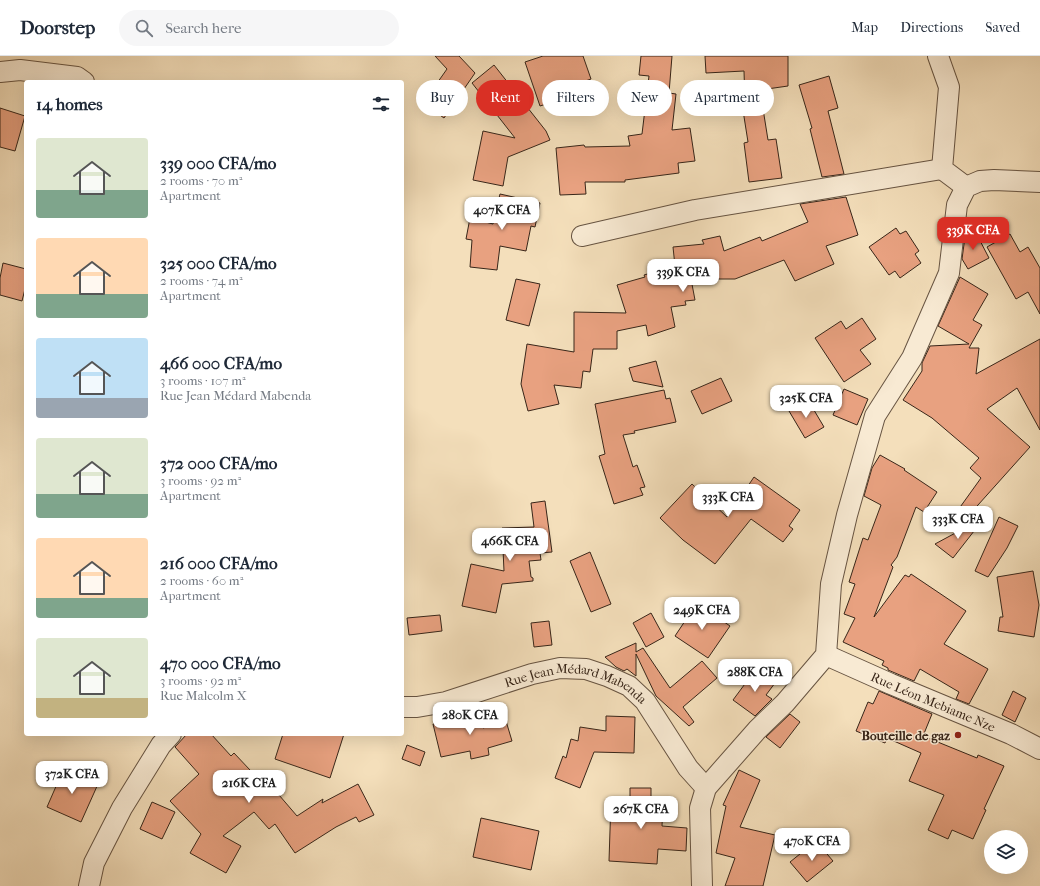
<!DOCTYPE html>
<meta charset="utf-8">
<style>
body{margin:0;font-family:"IM FELL French Canon",serif;background:#f6f6f7;color:#1f2937;height:100vh;display:flex;flex-direction:column;font-size:15px;white-space:nowrap}
*{box-sizing:border-box;margin:0}
p{font-size:13px;color:#747a83}
.icon{flex:none;width:22px;height:22px;fill:none;stroke:currentColor;stroke-width:2;stroke-linecap:round;stroke-linejoin:round}
.map{position:relative;flex:1;overflow:hidden}
.sheet{position:absolute;left:24px;top:24px;width:380px;height:656px;display:flex;flex-direction:column;background:#fff;border-radius:4px;box-shadow:0 4px 16px #0002}
.sheet>*{flex:none}
.banner{position:absolute;left:416px;top:24px;width:380px;height:36px;display:flex;gap:8px}
.fabs{position:absolute;left:984px;top:774px;display:grid;gap:8px}
.fabs a{display:grid;place-items:center;width:44px;height:44px;border-radius:50%;background:#fff;box-shadow:0 4px 16px #0002;font-size:20px}
.price{position:absolute;translate:-50% -34px;padding:0 9px;border-radius:8px;background:#fff;color:#222;font-size:13px;line-height:26px;filter:drop-shadow(0 1px 2px #0008)}
.price::after{content:'';position:absolute;left:50%;top:24px;width:12px;height:9px;margin-left:-6px;background:inherit;clip-path:polygon(0 0,100% 0,50% 100%)}
.price.selected{background:#d93025;color:#fff}
ul{padding:0;list-style:none}
li{display:flex;align-items:center;gap:12px;height:100px;padding:0 12px}
li span{display:grid;place-items:center;flex:none;width:112px;height:80px;border-radius:4px;color:#555}
li>.icon{margin-inline-start:auto}
span .icon{width:48px;height:48px;fill:#fffc;stroke-width:1}
li b{font-size:17px}
h2{display:flex;justify-content:space-between;align-items:center;height:48px;padding:0 12px;font-size:17px}
.chip{padding:0 14px;border-radius:18px;background:#fff;box-shadow:0 4px 16px #0002;font-size:14px;line-height:36px}
.chip.selected{background:#d93025;color:#fff}
header{display:flex;align-items:center;gap:24px;box-sizing:border-box;height:56px;padding:0 20px;background:#fff;border-bottom:1px solid #e0e1e3}
header strong{font-size:19px}
nav{display:flex;gap:22px;margin-inline-start:auto;font-size:14px}
.search{width:280px;height:36px;background:#f6f6f7;display:flex;align-items:center;gap:10px;box-sizing:border-box;padding:0 14px;border-radius:22px;color:#747a83;font-size:15px}
.map>svg:first-child{display:block}
</style>
<header>
<strong>Doorstep</strong>
<div class="search"><svg class="icon" aria-label="search" viewBox="0 0 24 24"><circle cx="10" cy="10" r="6"/><path d="M15 15l6 6"/></svg>Search here</div>
<nav><a>Map</a><a>Directions</a><a>Saved</a></nav>
</header>
<div class="map">
<svg width="1040" height="830" viewBox="0 0 1040 830">
<rect width="100%" height="100%" fill="#f4dfbb"/>
<filter id="stains"><feTurbulence type="fractalNoise" baseFrequency=".005" numOctaves="4"/><feColorMatrix values="0 0 0 0 .2 0 0 0 0 .09 0 0 0 0 .02 0 0 0 .5 -.17"/></filter>
<radialGradient id="worn" r=".72"><stop offset=".6" stop-color="#630" stop-opacity="0"/><stop offset="1" stop-color="#630" stop-opacity=".3"/></radialGradient>
<g fill="#e8a180" stroke="#382619">
<polygon points="435,0 459,0 475,17 444,62 423,47 447,13"/>
<polygon points="543,0 583,0 591,23 569,31 572,40 540,50 525,6"/>
<polygon points="641,0 672,0 669,37 676,38 672,74 690,72 695,105 678,107 679,117 625,124 625,126 585,126 586,138 560,139 556,92 584,89 585,91 630,90 628,80 642,78 649,20 639,19"/>
<polygon points="705,0 788,0 788,30 760,34 768,84 776,83 782,122 749,126 744,87 748,86 742,48 745,48 744,15 706,17"/>
<polygon points="494,9 546,75 550,84 508,101 503,130 473,124 483,75 515,82 472,27"/>
<polygon points="829,20 838,52 828,55 844,118 822,121 810,73 812,72 799,29"/>
<polygon points="0,52 25,60 15,95 0,91"/>
<polygon points="500,138 540,147 535,171 531,170 526,195 500,190 497,214 470,211 472,184 466,183 470,162 493,168"/>
<polygon points="846,141 858,179 826,190 834,208 795,225 784,204 735,223 691,223 695,244 685,245 686,249 671,251 675,271 648,280 646,269 617,275 617,293 593,293 590,316 583,315 581,332 554,329 559,348 528,355 521,328 527,288 574,296 574,256 626,257 617,229 645,221 644,219 675,210 673,191 704,188 702,184 720,180 724,195 760,181 762,185 808,166 800,148"/>
<polygon points="896,172 900,178 906,175 919,195 915,198 921,207 900,222 895,215 889,219 869,191"/>
<polygon points="975,175 989,202 968,213 962,203 965,181"/>
<polygon points="1010,178 1020,196 1028,191 1040,212 1040,258 1028,236 1016,243 987,191"/>
<polygon points="3,207 26,213 26,229 22,245 0,239 0,222"/>
<polygon points="960,221 988,238 973,264 982,269 969,292 979,292 976,318 1040,283 1040,374 1017,332 987,353 1030,391 961,468 953,461 981,422 970,412 979,402 932,362 903,344 922,315 922,307 930,290 969,288 938,270"/>
<polygon points="516,223 540,228 529,270 506,264"/>
<polygon points="862,262 876,283 860,294 871,308 844,326 815,282 841,265 846,273"/>
<polygon points="656,305 663,331 633,325 629,312"/>
<polygon points="721,322 732,345 702,358 691,335"/>
<polygon points="844,333 868,343 857,369 833,359"/>
<polygon points="664,334 666,343 670,342 676,366 634,375 635,377 623,379 633,411 637,409 645,431 640,432 643,439 614,448 599,400 605,398 595,348"/>
<polygon points="808,344 824,371 805,382 789,355"/>
<polygon points="880,399 905,413 904,414 937,436 924,456 916,451 897,501 891,509 893,511 874,561 905,519 909,521 911,518 966,555 944,588 988,613 969,648 956,643 959,636 920,613 914,625 888,614 888,612 882,609 884,605 843,586 855,562 844,558 855,528 849,526 863,482 868,484 881,449 864,440 872,412"/>
<polygon points="754,421 800,454 789,470 793,473 783,486 751,463 715,508 683,484 660,462 692,428 727,461"/>
<polygon points="545,445 552,496 540,497 541,504 529,505 531,521 533,522 533,525 502,528 496,557 462,550 471,508 504,515 502,472 534,471 531,447"/>
<polygon points="985,461 953,502 935,488"/>
<polygon points="999,461 1018,470 1007,492 988,521 975,515"/>
<polygon points="590,496 611,548 591,556 570,505"/>
<polygon points="1033,515 1039,549 1034,581 998,575 1000,561 1003,561 997,521"/>
<polygon points="697,547 730,570 708,602 675,580"/>
<polygon points="651,557 664,581 646,591 633,567"/>
<polygon points="440,559 442,575 409,579 407,562"/>
<polygon points="549,565 552,589 534,591 531,567"/>
<polygon points="636,587 636,596 643,592 670,632 702,605 717,622 683,651 694,666 689,670 656,640 636,598 636,620 627,613 624,615 616,611 605,601"/>
<polygon points="756,613 775,627 766,639 772,643 755,660 733,644"/>
<polygon points="879,635 932,658 923,680 977,702 978,699 1004,710 984,753 986,754 973,783 952,774 948,783 928,774 944,739 909,725 921,697 887,682 885,687 856,675 868,646 873,648"/>
<polygon points="1013,635 1026,642 1015,666 1002,659"/>
<polygon points="480,656 483,672 506,665 512,685 488,692 489,699 471,703 470,695 441,701 433,668 463,661 462,660"/>
<polygon points="790,658 800,666 780,692 766,681"/>
<polygon points="606,660 635,661 634,697 594,696 580,732 555,722 563,700 566,702 571,683 578,685 580,671 606,675"/>
<polygon points="187,678 211,678 231,700 234,697 266,731 267,725 297,760 323,743 322,747 358,728 374,759 359,766 356,761 336,771 295,797 275,768 269,773 254,756 223,780 241,790 226,817 190,797 201,778 170,745 199,718 175,691"/>
<polygon points="283,678 344,678 330,722 275,703"/>
<polygon points="407,689 425,696 420,710 402,703"/>
<polygon points="64,712 98,728 81,766 47,751"/>
<polygon points="739,714 760,724 740,771 775,779 763,830 725,830 735,802 716,797 726,750 723,749"/>
<polygon points="630,732 651,732 651,746 663,747 662,770 687,772 686,795 658,793 657,808 609,805 611,744 630,745"/>
<polygon points="152,746 175,756 162,783 140,773"/>
<polygon points="481,762 539,775 531,814 473,801"/>
<polygon points="816,785 833,805 807,826 790,806"/>
</g>
<g fill="none" stroke-linecap="round" stroke-linejoin="round">
<defs>
<g id="street">
<polyline points="938,0 949,31 942,113 966,131"/>
<polyline points="0,16 20,14 77,21 84,26"/>
<polyline points="582,180 695,154 942,113"/>
<path id="s1" d="M826,599L891,628L1011,678L1040,693"/>
<path id="s2" d="M402,651H417L446,646L532,618L560,612L586,613L607,620L629,630L645,645L688,712L706,732"/>
<polyline points="89,830 94,807 122,752 161,689 171,678"/>
<polyline points="702,830 700,752 706,732 757,674 785,647 826,599 831,528 847,459 875,360 912,302 949,217 957,149 966,131 980,125 994,124 1040,126"/>
</g>
</defs>
<use href="#street" stroke="#675442" stroke-width="22"/>
<use href="#street" stroke="#f8ead3" stroke-width="20"/>
</g>
<circle fill="#8f2418" stroke="#f8ead3" stroke-width="1.5" cx="958" cy="679" r="4"/>
<g text-anchor="middle" dominant-baseline="central" stroke-width="3" stroke-linejoin="round" paint-order="stroke">
<g font-size="13" fill="#382619" stroke="#f8ead3">
<text stroke="none"><textPath href="#s2" startOffset="182">Rue Jean Médard Mabenda</textPath></text>
<text stroke="none"><textPath href="#s1" startOffset="117">Rue Léon Mebiame Nze</textPath></text>
</g>
<g font-size="13" font-weight="bold" fill="#382619" stroke="#f8ead3" text-anchor="end">
<text x="950" y="679">Bouteille de gaz</text>
</g>
</g>
<rect width="100%" height="100%" filter="url(#stains)"/>
<rect width="100%" height="100%" fill="url(#worn)"/>
</svg>
<div class="fabs">
<a><svg class="icon" aria-label="layers" viewBox="0 0 24 24"><path d="M12 4l9 5-9 5-9-5zM3 14l9 5 9-5"/></svg></a>
</div>
<b class="price" style="left:502px;top:175px">407K CFA</b>
<b class="price selected" style="left:973px;top:195px">339K CFA</b>
<b class="price" style="left:683px;top:237px">339K CFA</b>
<b class="price" style="left:806px;top:363px">325K CFA</b>
<b class="price" style="left:728px;top:462px">333K CFA</b>
<b class="price" style="left:958px;top:484px">333K CFA</b>
<b class="price" style="left:510px;top:506px">466K CFA</b>
<b class="price" style="left:702px;top:575px">249K CFA</b>
<b class="price" style="left:755px;top:637px">288K CFA</b>
<b class="price" style="left:470px;top:680px">280K CFA</b>
<b class="price" style="left:72px;top:739px">372K CFA</b>
<b class="price" style="left:249px;top:748px">216K CFA</b>
<b class="price" style="left:641px;top:774px">267K CFA</b>
<b class="price" style="left:812px;top:806px">470K CFA</b>
<div class="banner">
<a class="chip">Buy</a>
<a class="chip selected">Rent</a>
<a class="chip">Filters</a>
<a class="chip">New</a>
<a class="chip">Apartment</a>
</div>
<section class="sheet">
<h2>14 homes<svg class="icon" aria-label="filters" viewBox="0 0 24 24"><path d="M4 7h16M4 17h16"/><circle cx="9" cy="7" r="2"/><circle cx="15" cy="17" r="2"/></svg></h2>
<ul>
<li><span style="background:linear-gradient(#dfe7d0 65%,#7fa58c 0)"><svg class="icon" aria-label="home" viewBox="0 0 24 24"><path d="M3 11l9-7 9 7M6 9v11h12V9"/></svg></span><div><b>339 000 CFA/mo</b><p>2 rooms · 70 m²</p><p>Apartment</p></div></li>
<li><span style="background:linear-gradient(#ffd9b3 70%,#7fa58c 0)"><svg class="icon" aria-label="home" viewBox="0 0 24 24"><path d="M3 11l9-7 9 7M6 9v11h12V9"/></svg></span><div><b>325 000 CFA/mo</b><p>2 rooms · 74 m²</p><p>Apartment</p></div></li>
<li><span style="background:linear-gradient(#bfe0f5 75%,#9aa5b1 0)"><svg class="icon" aria-label="home" viewBox="0 0 24 24"><path d="M3 11l9-7 9 7M6 9v11h12V9"/></svg></span><div><b>466 000 CFA/mo</b><p>3 rooms · 107 m²</p><p>Rue Jean Médard Mabenda</p></div></li>
<li><span style="background:linear-gradient(#dfe7d0 70%,#7fa58c 0)"><svg class="icon" aria-label="home" viewBox="0 0 24 24"><path d="M3 11l9-7 9 7M6 9v11h12V9"/></svg></span><div><b>372 000 CFA/mo</b><p>3 rooms · 92 m²</p><p>Apartment</p></div></li>
<li><span style="background:linear-gradient(#ffd9b3 75%,#7fa58c 0)"><svg class="icon" aria-label="home" viewBox="0 0 24 24"><path d="M3 11l9-7 9 7M6 9v11h12V9"/></svg></span><div><b>216 000 CFA/mo</b><p>2 rooms · 60 m²</p><p>Apartment</p></div></li>
<li><span style="background:linear-gradient(#dfe7d0 75%,#c2b280 0)"><svg class="icon" aria-label="home" viewBox="0 0 24 24"><path d="M3 11l9-7 9 7M6 9v11h12V9"/></svg></span><div><b>470 000 CFA/mo</b><p>3 rooms · 92 m²</p><p>Rue Malcolm X</p></div></li>
</ul>
</section>
</div>
